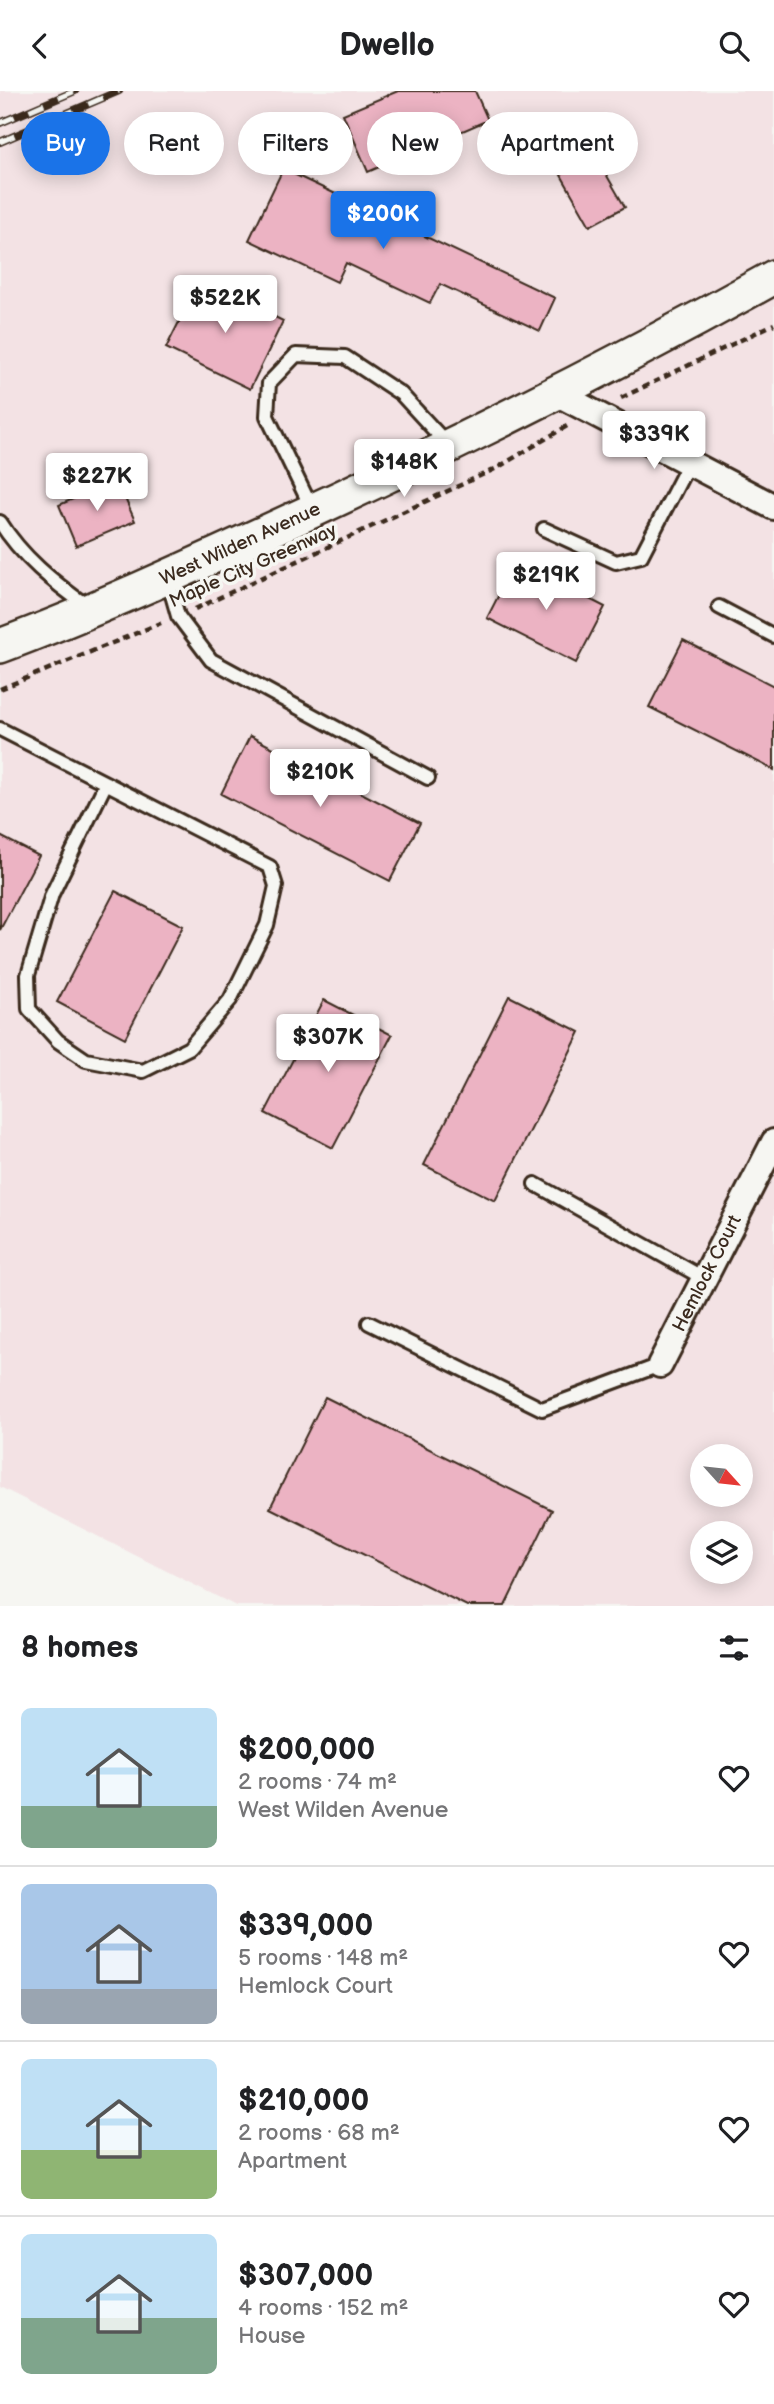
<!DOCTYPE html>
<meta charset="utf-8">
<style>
body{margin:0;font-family:"Balsamiq Sans",sans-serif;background:#f6f6f6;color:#202124;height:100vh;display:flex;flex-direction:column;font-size:26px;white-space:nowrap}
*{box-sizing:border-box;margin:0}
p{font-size:23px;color:#757577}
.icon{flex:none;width:38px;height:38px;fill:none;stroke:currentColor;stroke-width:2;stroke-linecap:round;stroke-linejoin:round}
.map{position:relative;height:1515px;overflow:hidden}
.panel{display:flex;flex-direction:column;background:#fff;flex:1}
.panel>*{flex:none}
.banner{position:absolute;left:21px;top:21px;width:733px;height:63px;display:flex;gap:14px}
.needle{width:46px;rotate:117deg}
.controls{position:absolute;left:690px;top:1353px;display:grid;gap:14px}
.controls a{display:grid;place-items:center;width:63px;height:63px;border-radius:50%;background:#fff;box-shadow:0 4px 18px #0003;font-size:35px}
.price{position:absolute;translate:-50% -60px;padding:0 16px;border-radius:7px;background:#fff;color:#222;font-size:23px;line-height:46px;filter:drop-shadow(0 2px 4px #0008)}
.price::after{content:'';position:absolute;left:50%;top:42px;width:21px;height:16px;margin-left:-10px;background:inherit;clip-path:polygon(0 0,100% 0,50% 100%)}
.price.on{background:#1a73e8;color:#fff}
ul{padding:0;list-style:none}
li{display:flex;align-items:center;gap:21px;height:175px;padding:0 21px}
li+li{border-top:2px solid #e0e0e0}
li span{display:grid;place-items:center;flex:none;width:196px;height:140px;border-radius:10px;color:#555}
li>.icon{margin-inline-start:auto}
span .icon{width:84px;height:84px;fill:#fffc;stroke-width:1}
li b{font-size:30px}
h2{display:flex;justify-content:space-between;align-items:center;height:84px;padding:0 21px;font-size:30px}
.tag{padding:0 24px;border-radius:32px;background:#fff;box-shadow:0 4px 18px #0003;font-size:24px;line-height:63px}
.tag.on{background:#1a73e8;color:#fff}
header{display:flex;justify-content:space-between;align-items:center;height:91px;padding:0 21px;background:#fff;font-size:32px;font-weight:700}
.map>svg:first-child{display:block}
</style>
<header><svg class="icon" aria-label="back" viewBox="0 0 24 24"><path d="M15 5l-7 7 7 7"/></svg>Dwello<svg class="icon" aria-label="search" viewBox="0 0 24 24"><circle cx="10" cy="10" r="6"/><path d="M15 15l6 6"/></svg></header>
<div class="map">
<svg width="774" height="1515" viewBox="0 0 774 1515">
<rect width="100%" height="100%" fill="#f6f6f2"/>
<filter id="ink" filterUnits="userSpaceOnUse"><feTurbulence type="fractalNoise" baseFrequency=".0143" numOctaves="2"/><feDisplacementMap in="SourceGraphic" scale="14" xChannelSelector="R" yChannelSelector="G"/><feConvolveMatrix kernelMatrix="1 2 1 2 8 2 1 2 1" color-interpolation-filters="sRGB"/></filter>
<g filter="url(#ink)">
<path fill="#f3e2e4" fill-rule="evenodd" d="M0,0H774V1515H236L0,1396ZM702,1365H740V1404H702ZM702,1442H740V1480H702Z"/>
<g fill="#ecb3c3" stroke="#3b2a1e" stroke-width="2">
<polygon points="398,0 475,0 488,29 368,81 343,23"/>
<polygon points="595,64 625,116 590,135 561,84"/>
<polygon points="283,78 555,207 540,240 440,193 430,212 346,172 337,191 249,149"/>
<polygon points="200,189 283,230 250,298 166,257"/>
<polygon points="117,389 135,430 76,455 59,414"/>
<polygon points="516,470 605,516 576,572 487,527"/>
<polygon points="683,549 774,595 774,679 649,616"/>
<polygon points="250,645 420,732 390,790 221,703"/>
<polygon points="0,745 39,765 0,839"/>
<polygon points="115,800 183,835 125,947 57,911"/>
<polygon points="509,905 580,941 495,1110 424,1074"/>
<polygon points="324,909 392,944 333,1057 265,1022"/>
<polygon points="325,1306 552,1419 505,1515 467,1515 270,1417"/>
</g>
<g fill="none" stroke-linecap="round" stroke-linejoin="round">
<defs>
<g id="lane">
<polyline points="312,418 267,325 269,292 296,264 345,266 401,303 447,353"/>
<path d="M0,431C22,466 53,491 87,515"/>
<polyline points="544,438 616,471 641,465 689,372"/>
<polyline points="167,486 178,525 211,569 428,687"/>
<polyline points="719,516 774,545"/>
<polyline points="0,638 270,776 276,795 267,834 230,909 189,957 143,980 86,969 58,950 29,918 28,884 52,803 106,692"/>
<polyline points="535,1093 705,1188"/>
<polyline points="369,1232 542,1318 660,1274"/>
</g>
<g id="street">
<polyline points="556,302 774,416"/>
<path id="s1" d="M660,1274L774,1051"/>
</g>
<g id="secondary">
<path id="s2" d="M0,555C94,520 186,478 277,436C446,359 612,276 774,186"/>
</g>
</defs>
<use href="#lane" stroke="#3b2a1e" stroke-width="18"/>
<use href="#street" stroke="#3b2a1e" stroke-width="30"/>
<use href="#secondary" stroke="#3b2a1e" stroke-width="38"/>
<g stroke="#3b2a1e" stroke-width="4.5" stroke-dasharray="7 5" stroke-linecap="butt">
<polyline points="621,307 774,233"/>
<polyline points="195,518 497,377 567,335"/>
<polyline points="0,598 161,532"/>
</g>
<use href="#lane" stroke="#f6f6f2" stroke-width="12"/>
<use href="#street" stroke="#f6f6f2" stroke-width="24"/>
<use href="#secondary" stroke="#f6f6f2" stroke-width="33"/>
<defs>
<g id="rail">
<polyline points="0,32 75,0"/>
<polyline points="0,51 119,0"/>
</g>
</defs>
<use href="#rail" stroke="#3b2a1e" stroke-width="8"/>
<use href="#rail" stroke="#f6f6f2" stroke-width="5" stroke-dasharray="16" stroke-linecap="butt"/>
</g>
</g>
<g text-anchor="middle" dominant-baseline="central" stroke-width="7" stroke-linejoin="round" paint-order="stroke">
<g font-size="19" fill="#3b2a1e" stroke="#f6f6f2">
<text stroke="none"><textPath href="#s2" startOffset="261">West Wilden Avenue</textPath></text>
<text transform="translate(253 475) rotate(-24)">Maple City Greenway</text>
<text stroke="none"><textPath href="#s1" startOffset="103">Hemlock Court</textPath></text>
</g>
</g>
</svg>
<div class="controls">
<a><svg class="needle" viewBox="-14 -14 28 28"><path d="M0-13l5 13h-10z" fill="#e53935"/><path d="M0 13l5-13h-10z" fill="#757577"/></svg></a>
<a><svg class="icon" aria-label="layers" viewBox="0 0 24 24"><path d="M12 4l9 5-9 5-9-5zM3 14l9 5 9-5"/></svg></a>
</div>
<b class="price on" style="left:383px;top:160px">$200K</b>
<b class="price" style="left:225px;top:244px">$522K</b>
<b class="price" style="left:654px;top:380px">$339K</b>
<b class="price" style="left:404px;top:408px">$148K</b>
<b class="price" style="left:97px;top:422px">$227K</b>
<b class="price" style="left:546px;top:521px">$219K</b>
<b class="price" style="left:320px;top:718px">$210K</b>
<b class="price" style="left:328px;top:983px">$307K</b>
<div class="banner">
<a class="tag on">Buy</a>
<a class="tag">Rent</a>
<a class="tag">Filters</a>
<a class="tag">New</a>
<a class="tag">Apartment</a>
</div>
</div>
<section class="panel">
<h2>8 homes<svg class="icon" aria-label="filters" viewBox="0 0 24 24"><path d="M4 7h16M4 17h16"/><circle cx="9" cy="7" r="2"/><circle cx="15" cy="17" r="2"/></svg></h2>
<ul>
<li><span style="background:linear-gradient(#bfe0f5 70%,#7fa58c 0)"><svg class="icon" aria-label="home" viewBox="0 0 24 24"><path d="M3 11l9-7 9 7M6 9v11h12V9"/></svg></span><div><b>$200,000</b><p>2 rooms · 74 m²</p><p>West Wilden Avenue</p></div><svg class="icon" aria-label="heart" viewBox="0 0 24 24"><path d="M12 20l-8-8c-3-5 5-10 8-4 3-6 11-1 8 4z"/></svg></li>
<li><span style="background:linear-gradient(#a9c7e8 75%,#9aa5b1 0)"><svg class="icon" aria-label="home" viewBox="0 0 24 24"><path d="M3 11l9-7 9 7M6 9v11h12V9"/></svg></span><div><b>$339,000</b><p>5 rooms · 148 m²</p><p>Hemlock Court</p></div><svg class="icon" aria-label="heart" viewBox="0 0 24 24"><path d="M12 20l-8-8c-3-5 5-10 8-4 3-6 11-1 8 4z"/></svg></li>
<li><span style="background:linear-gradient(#bfe0f5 65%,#8fb573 0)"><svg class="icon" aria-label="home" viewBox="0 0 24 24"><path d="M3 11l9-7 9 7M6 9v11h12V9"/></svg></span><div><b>$210,000</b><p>2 rooms · 68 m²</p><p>Apartment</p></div><svg class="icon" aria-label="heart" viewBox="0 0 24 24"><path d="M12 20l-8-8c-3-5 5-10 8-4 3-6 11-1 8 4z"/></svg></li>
<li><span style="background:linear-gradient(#bfe0f5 60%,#7fa58c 0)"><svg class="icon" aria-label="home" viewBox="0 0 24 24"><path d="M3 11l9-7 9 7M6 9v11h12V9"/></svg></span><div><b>$307,000</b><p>4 rooms · 152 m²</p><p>House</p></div><svg class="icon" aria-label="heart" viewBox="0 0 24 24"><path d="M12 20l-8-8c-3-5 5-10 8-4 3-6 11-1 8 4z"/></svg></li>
</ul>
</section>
